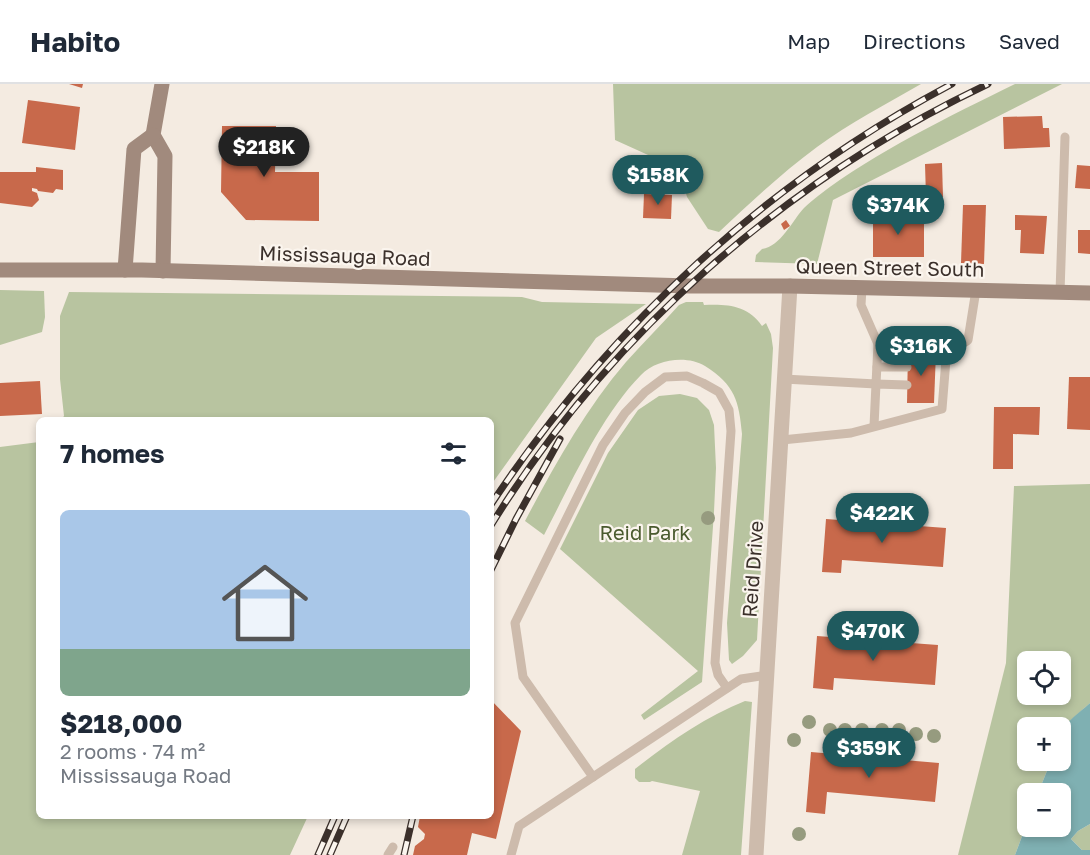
<!DOCTYPE html>
<meta charset="utf-8">
<style>
body{margin:0;font-family:"Golos Text",sans-serif;background:#f2f2f3;color:#1f2937;height:100vh;display:flex;flex-direction:column;font-size:22px;white-space:nowrap}
*{box-sizing:border-box;margin:0}
p{font-size:20px;color:#747a83}
.icon{flex:none;width:33px;height:33px;fill:none;stroke:currentColor;stroke-width:2;stroke-linecap:round;stroke-linejoin:round}
.map{position:relative;flex:1;overflow:hidden}
.panel{position:absolute;left:36px;top:333px;width:458px;height:402px;display:flex;flex-direction:column;background:#fff;border-radius:9px;box-shadow:0 3px 9px #0003}
.panel>*{flex:none}
.controls{position:absolute;left:1017px;top:567px;display:grid;gap:12px}
.controls a{display:grid;place-items:center;width:54px;height:54px;border-radius:9px;background:#fff;box-shadow:0 3px 9px #0003;font-size:30px}
.price{position:absolute;translate:-50% -51px;padding:0 14px;border-radius:21px;background:#1f5a5e;color:#fff;font-size:20px;line-height:39px;filter:drop-shadow(0 2px 3px #0008)}
.price::after{content:'';position:absolute;left:50%;top:36px;width:18px;height:14px;margin-left:-9px;background:inherit;clip-path:polygon(0 0,100% 0,50% 100%)}
.price.active{background:#222;color:#fff}
ul{padding:0;list-style:none}
li{display:grid;align-content:center;gap:12px;height:318px;padding:0 24px}
li+li{border-top:2px solid #e0e1e3}
li span{display:grid;place-items:center;height:186px;border-radius:9px;color:#555}
li>.icon{margin-inline-start:auto}
span .icon{width:108px;height:108px;fill:#fffc;stroke-width:1}
li b{font-size:26px}
h2{display:flex;justify-content:space-between;align-items:center;height:72px;padding:0 24px;font-size:26px}
header{display:flex;align-items:center;gap:36px;box-sizing:border-box;height:84px;padding:0 30px;background:#fff;border-bottom:2px solid #e0e1e3}
header strong{font-size:28px}
nav{display:flex;gap:33px;margin-inline-start:auto;font-size:21px}
.map>svg:first-child{display:block}
</style>
<header>
<strong>Habito</strong>
<nav><a>Map</a><a>Directions</a><a>Saved</a></nav>
</header>
<div class="map">
<svg width="1090" height="771" viewBox="0 0 1090 771">
<rect width="100%" height="100%" fill="#f4ebe1"/>
<g fill="#b8c4a0" fill-rule="evenodd">
<path d="M613,0H921C886,20 850,39 817,63C783,88 751,118 719,148L708,145L687,113L679,85L615,56Z"/>
<path d="M1015,0H1062L833,116L817,180L755,178L756,171L762,165C781,162 792,137 804,124C808,120 813,116 818,112C875,68 950,32 1015,0Z"/>
<polygon points="0,206 44,207 45,233 42,248 0,261"/>
<polygon points="69,208 522,213 542,218 646,220 596,254 491,401 490,336 61,336 64,332 60,295 60,232"/>
<path d="M686,218H703L704,221C727,220 748,221 762,242L766,239L771,250L773,264L757,556L743,572L732,580L729,576L727,539L742,350C739,317 735,301 705,282C687,271 656,275 641,291C602,330 570,401 544,451L525,437C554,382 585,326 626,278C643,259 662,240 679,221Z"/>
<polygon points="680,310 697,314 709,326 714,341 716,384 714,428 702,598 644,636 641,631 698,587 560,465 608,369 638,326 659,312"/>
<polygon points="39,358 39,732 308,732 290,771 0,771 0,363"/>
<path d="M1090,400V619L1063,643L1061,649L1060,644H1028V676L1051,677L1038,709L1028,710L1027,739L1015,771H958L1006,579L1014,402ZM1028,578H1060V610H1028Z"/>
<path d="M745,617L752,618L741,771H682L700,707L652,697L650,698H639L635,694V685C668,659 705,633 745,617Z"/>
<polygon points="1090,740 1090,766 1082,766 1071,755 1078,747"/>
</g>
<path fill="#7fb0b2" d="M1090,619V740L1078,747L1071,755L1082,766H1090V771H1015L1027,739L1028,742H1060V710L1038,709L1051,677L1060,676C1060,639 1063,643 1090,619Z"/>
<g fill="#c8694b">
<polygon points="69,0 83,0 82,4"/>
<polygon points="28,16 80,23 75,66 22,59"/>
<polygon points="1042,32 1043,44 1049,44 1050,63 1004,65 1003,33"/>
<polygon points="222,42 276,42 275,88 319,88 319,137 246,136 221,108"/>
<polygon points="942,79 943,113 926,113 925,80"/>
<polygon points="1077,81 1090,82 1090,105 1075,104"/>
<polygon points="36,83 63,86 63,106 56,105 53,109 38,107 37,105 32,104 32,107 37,109 39,116 32,123 0,119 0,88 36,88"/>
<polygon points="644,110 672,111 671,135 643,134"/>
<polygon points="963,121 986,121 984,180 961,179"/>
<polygon points="1015,131 1047,132 1044,170 1020,169 1021,146 1015,146"/>
<rect x="873" y="132" width="51" height="41"/>
<polygon points="786,136 790,142 784,146 781,140"/>
<polygon points="1078,146 1090,146 1090,170 1078,169"/>
<polygon points="908,267 936,268 934,319 907,319"/>
<polygon points="1069,293 1090,293 1090,346 1067,345"/>
<polygon points="40,297 42,330 0,332 0,299"/>
<polygon points="994,323 1040,323 1039,351 1013,350 1013,385 993,385"/>
<polygon points="826,435 946,444 943,483 842,476 841,489 822,488"/>
<polygon points="817,552 938,561 935,601 834,594 833,606 813,604"/>
<polygon points="490,615 521,647 496,755 472,749 467,771 413,771 415,762 424,755 425,750 418,743 420,732 490,732"/>
<polygon points="811,668 939,679 935,718 827,708 825,730 806,728"/>
</g>
<g fill="none" stroke-linecap="round" stroke-linejoin="round">
<g stroke="#cdbbac" stroke-width="9">
<path d="M862,204L861,221L878,260C898,261 954,270 968,256L976,206"/>
<polyline points="1060,209 1065,53"/>
<polyline points="877,283 907,283"/>
<polyline points="784,295 876,300 878,260"/>
<polyline points="874,342 876,300 907,301"/>
<polyline points="782,356 851,349 942,325 947,263"/>
<polyline points="593,693 523,593 515,539 603,361 625,329 645,308 665,293 687,292 703,299 719,308 729,326 731,347 715,579 718,591 727,604"/>
<polyline points="388,771 393,763"/>
<polyline points="511,771 519,742 741,595 767,591"/>
</g>
<polyline stroke="#cdbbac" stroke-width="15" points="756,771 790,202"/>
<g stroke="#a18a7d" stroke-width="15">
<polyline points="162,0 153,51 165,72 163,187"/>
<polyline points="0,186 142,186 690,202 790,202 1090,209"/>
<polyline points="125,186 134,65 153,51"/>
</g>
<defs>
<g id="rail">
<path d="M490,422C607,245 765,99 952,0"/>
<path d="M490,443C608,251 785,96 988,0"/>
<polyline points="490,488 516,435 560,355"/>
<polyline points="318,771 335,732"/>
<polyline points="330,771 347,732"/>
<polyline points="404,771 413,732"/>
</g>
</defs>
<use href="#rail" stroke="#3b302b" stroke-width="7"/>
<use href="#rail" stroke="#fbf5ee" stroke-width="4.5" stroke-dasharray="14" stroke-linecap="butt"/>
</g>
<g fill="#969b7f">
<circle cx="708" cy="434" r="7"/>
<circle cx="809" cy="638" r="7"/>
<circle cx="830" cy="646" r="7"/>
<circle cx="845" cy="646" r="7"/>
<circle cx="862" cy="646" r="7"/>
<circle cx="882" cy="646" r="7"/>
<circle cx="899" cy="646" r="7"/>
<circle cx="916" cy="650" r="7"/>
<circle cx="934" cy="652" r="7"/>
<circle cx="794" cy="656" r="7"/>
<circle cx="799" cy="750" r="7"/>
</g>
<g text-anchor="middle" dominant-baseline="central" stroke-width="4.5" stroke-linejoin="round" paint-order="stroke">
<g font-size="20" fill="#3b302b" stroke="#fbf5ee">
<text transform="translate(345 171) rotate(2)">Mississauga Road</text>
<text transform="translate(890 183) rotate(1)">Queen Street South</text>
<text transform="translate(752 485) rotate(-86)">Reid Drive</text>
</g>
<g font-size="20" fill="#4a5a2e" stroke="#fbf5ee">
<text x="645" y="448">Reid Park</text>
</g>
</g>
</svg>
<div class="controls">
<a><svg class="icon" aria-label="locate" viewBox="0 0 24 24"><circle cx="12" cy="12" r="6"/><path d="M12 2v4M12 18v4M2 12h4M18 12h4"/></svg></a>
<a>+</a>
<a>−</a>
</div>
<b class="price active" style="left:264px;top:94px">$218K</b>
<b class="price" style="left:658px;top:122px">$158K</b>
<b class="price" style="left:898px;top:152px">$374K</b>
<b class="price" style="left:921px;top:293px">$316K</b>
<b class="price" style="left:882px;top:460px">$422K</b>
<b class="price" style="left:873px;top:578px">$470K</b>
<b class="price" style="left:869px;top:695px">$359K</b>
<section class="panel">
<h2>7 homes<svg class="icon" aria-label="filters" viewBox="0 0 24 24"><path d="M4 7h16M4 17h16"/><circle cx="9" cy="7" r="2"/><circle cx="15" cy="17" r="2"/></svg></h2>
<ul>
<li><span style="background:linear-gradient(#a9c7e8 75%,#7fa58c 0)"><svg class="icon" aria-label="home" viewBox="0 0 24 24"><path d="M3 11l9-7 9 7M6 9v11h12V9"/></svg></span><div><b>$218,000</b><p>2 rooms · 74 m²</p><p>Mississauga Road</p></div></li>
</ul>
</section>
</div>
